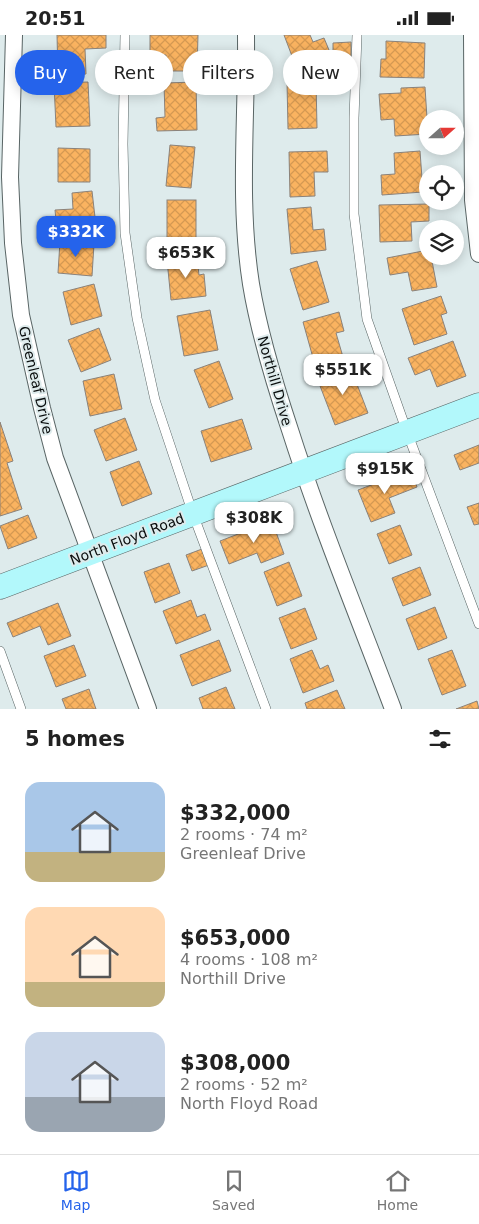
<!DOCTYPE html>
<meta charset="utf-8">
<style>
body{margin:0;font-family:"DejaVu Sans",sans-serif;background:#f6f6f6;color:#222;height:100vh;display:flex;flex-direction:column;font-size:19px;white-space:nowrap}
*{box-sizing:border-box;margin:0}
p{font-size:16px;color:#767676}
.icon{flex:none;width:28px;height:28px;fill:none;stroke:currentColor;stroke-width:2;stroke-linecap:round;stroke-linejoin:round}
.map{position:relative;height:674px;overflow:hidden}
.details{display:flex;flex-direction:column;background:#fff;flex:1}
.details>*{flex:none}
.guide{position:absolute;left:15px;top:15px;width:450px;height:45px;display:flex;gap:10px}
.needle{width:32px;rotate:69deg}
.controls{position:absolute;left:419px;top:75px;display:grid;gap:10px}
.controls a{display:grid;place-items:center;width:45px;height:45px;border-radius:50%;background:#fff;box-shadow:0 2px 12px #0003;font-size:25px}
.price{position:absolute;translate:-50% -42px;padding:0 11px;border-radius:10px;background:#fff;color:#222;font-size:16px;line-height:32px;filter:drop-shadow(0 1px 2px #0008)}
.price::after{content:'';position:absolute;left:50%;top:30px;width:15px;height:11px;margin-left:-8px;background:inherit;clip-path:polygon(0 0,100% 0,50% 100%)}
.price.current{background:#2563eb;color:#fff}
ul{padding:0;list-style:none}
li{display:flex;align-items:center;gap:15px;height:125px;padding:0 25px}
li span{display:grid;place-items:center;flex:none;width:140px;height:100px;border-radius:15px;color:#555}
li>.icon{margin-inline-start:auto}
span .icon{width:60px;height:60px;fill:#fffc;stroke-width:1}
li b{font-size:21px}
h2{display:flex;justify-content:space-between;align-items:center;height:60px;padding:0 25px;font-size:21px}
.chip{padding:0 18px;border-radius:22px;background:#fff;box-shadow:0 2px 12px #0003;font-size:18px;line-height:45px}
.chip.current{background:#2563eb;color:#fff}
.status{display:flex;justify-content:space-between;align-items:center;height:35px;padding:0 25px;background:#fff;direction:ltr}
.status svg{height:14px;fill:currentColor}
.tabs{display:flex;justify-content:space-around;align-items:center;height:70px;border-top:1px solid #e0e0e0;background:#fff;font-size:14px;color:#767676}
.tabs a{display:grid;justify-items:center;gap:2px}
.tabs .current{color:#2563eb}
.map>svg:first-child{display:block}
</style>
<div class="status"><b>20:51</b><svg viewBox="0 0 49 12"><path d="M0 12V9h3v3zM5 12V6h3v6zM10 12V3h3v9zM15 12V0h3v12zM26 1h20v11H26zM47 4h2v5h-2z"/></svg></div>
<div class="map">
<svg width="479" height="674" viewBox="0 0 479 674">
<defs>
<pattern id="building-cross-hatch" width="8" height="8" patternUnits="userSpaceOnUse" patternTransform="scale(1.25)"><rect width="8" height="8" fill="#fab360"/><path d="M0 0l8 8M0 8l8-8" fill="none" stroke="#d59952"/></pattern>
</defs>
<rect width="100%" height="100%" fill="#deebec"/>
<g fill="url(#building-cross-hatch)" stroke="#8a827b">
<polygon points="57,0 106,0 106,13 85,14 86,39 58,40"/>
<polygon points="150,0 198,0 197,36 166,36 166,20 150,20"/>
<polygon points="284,0 310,0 313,7 324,3 329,15 295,29"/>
<polygon points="386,6 425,8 424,43 380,42 381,24 386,24"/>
<polygon points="351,7 351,30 333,30 333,8"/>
<polygon points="316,46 317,93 288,94 287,47"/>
<polygon points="88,47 90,91 56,92 54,48"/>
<polygon points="196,47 197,95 157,96 156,83 165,82 164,48"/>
<polygon points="425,52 428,99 395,101 394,84 381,85 379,59 401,58 401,53"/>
<polygon points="170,110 195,112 191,153 166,151"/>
<polygon points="58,113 90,114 90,147 58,147"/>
<polygon points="327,116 328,137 314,137 315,161 290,162 289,117"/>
<polygon points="420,116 423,157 382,160 381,140 395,139 394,118"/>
<polygon points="92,156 96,191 57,195 55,175 73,174 72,158"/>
<rect x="167" y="165" width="29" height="39"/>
<polygon points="429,169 429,186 411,187 412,206 380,207 379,170"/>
<polygon points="311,172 313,195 324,194 326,215 291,219 287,174"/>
<polygon points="60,206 94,209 92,241 58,238"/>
<polygon points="428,215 428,221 431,221 437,252 412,256 408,237 390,240 387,223"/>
<polygon points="197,223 199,240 204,239 206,261 171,265 167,225"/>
<polygon points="317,226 329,267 303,275 290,234"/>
<polygon points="94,249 102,281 71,290 63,257"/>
<polygon points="441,261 447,278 441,280 447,299 414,310 402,274"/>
<polygon points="210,275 218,315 184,321 177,281"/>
<polygon points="339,277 344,296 336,298 343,322 315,330 303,287"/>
<polygon points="99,293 111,325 81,337 68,305"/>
<polygon points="453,306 466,341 437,352 430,334 415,340 408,323"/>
<polygon points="219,326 233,364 209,373 194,335"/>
<polygon points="350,331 368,378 335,390 317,343"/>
<polygon points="114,339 122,374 90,381 83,346"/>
<polygon points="125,383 137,415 106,426 94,395"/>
<polygon points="242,384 252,414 211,427 201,396"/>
<polygon points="0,387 13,426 7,428 22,474 0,481"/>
<polygon points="479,410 479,428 460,435 454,420"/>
<polygon points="139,426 152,459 122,471 110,437"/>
<polygon points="411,435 417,452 389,463 395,478 371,487 358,455"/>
<polygon points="479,468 479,489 474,490 467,472"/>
<polygon points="28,480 37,503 8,514 0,491"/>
<polygon points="272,486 284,519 261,528 257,518 229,529 220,506"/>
<polygon points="400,490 412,520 389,529 377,499"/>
<polygon points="202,514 209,530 192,536 186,520"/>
<polygon points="289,527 302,561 277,571 264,537"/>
<polygon points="169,528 180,558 155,568 144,537"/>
<polygon points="420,532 431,560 403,571 392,543"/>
<polygon points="191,565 197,582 205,579 211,595 176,609 163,576"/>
<polygon points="58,568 71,601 48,610 40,591 13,602 7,588"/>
<polygon points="435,572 447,603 418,615 406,584"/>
<polygon points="305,573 317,604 291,614 279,583"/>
<polygon points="219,605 231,636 192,651 180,620"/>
<polygon points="74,610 86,641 56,652 44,621"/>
<polygon points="312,615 320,634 328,630 334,646 303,658 290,624"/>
<polygon points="452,615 466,651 442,660 428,624"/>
<polygon points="226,652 235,674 203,674 199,663"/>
<polygon points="89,654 96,674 66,674 62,664"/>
<polygon points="337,655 345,674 307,674 305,668"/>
<polygon points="477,666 479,674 456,674"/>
</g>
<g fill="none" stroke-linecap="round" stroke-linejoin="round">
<defs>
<g id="lane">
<polyline points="125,0 123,109 125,198 137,283 155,365 193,479 266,674"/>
<polyline points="357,0 354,83 354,179 367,284 407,397 479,589"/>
<polyline points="0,616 21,674"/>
</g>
<g id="street">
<polyline points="14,0 10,142 13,208 21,280 42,373 55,423 148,674"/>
<path d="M246,0C247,83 238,166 251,249C259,298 274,347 290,395C320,489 358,581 393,674"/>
<polyline points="472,0 473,165 479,219"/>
</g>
<polyline id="secondary" points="0,552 479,370"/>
</defs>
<use href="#lane" stroke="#596565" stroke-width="10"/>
<use href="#street" stroke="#596565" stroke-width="18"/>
<use href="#secondary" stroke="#596565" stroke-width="25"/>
<use href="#lane" stroke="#fff" stroke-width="9"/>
<use href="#street" stroke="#fff" stroke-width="16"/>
<use href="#secondary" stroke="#b2f8fb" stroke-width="24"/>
</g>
<g text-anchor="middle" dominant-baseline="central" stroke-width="4" stroke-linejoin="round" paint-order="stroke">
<g font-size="14" fill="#090d0d" stroke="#deebec">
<text transform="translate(36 345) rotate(77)">Greenleaf Drive</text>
<text transform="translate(275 346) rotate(74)">Northill Drive</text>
<text transform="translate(127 504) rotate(-21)">North Floyd Road</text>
</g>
</g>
</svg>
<div class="controls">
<a><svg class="needle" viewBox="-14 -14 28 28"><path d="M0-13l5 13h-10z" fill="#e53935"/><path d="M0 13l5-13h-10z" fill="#767676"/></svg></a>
<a><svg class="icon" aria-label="locate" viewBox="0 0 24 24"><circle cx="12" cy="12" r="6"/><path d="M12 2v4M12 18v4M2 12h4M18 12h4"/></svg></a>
<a><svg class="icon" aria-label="layers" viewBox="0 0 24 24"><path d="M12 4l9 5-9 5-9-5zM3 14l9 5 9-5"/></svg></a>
</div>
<b class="price current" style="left:76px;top:223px">$332K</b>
<b class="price" style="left:186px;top:244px">$653K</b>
<b class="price" style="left:343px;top:361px">$551K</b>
<b class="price" style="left:385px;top:460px">$915K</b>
<b class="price" style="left:254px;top:509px">$308K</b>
<div class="guide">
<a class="chip current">Buy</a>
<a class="chip">Rent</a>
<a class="chip">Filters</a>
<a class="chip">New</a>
</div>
</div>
<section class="details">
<h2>5 homes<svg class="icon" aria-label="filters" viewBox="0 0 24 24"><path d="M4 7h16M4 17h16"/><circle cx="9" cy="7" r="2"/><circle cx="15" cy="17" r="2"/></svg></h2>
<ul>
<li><span style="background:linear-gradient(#a9c7e8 70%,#c2b280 0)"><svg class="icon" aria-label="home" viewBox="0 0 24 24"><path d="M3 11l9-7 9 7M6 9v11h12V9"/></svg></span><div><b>$332,000</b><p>2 rooms · 74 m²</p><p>Greenleaf Drive</p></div></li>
<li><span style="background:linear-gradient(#ffd9b3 75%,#c2b280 0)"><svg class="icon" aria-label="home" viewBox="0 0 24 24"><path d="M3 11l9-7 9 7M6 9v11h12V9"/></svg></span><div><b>$653,000</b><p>4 rooms · 108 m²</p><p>Northill Drive</p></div></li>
<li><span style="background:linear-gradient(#c9d6e8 65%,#9aa5b1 0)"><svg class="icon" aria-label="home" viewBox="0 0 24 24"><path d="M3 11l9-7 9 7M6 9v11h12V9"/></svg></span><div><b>$308,000</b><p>2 rooms · 52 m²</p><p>North Floyd Road</p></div></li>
</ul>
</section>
<nav class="tabs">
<a class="current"><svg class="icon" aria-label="map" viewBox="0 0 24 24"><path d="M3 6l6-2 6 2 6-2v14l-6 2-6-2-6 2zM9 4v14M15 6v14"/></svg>Map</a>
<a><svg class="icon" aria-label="saved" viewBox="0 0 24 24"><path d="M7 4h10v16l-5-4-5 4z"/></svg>Saved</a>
<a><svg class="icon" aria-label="home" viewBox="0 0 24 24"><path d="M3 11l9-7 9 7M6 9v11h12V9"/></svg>Home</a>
</nav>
